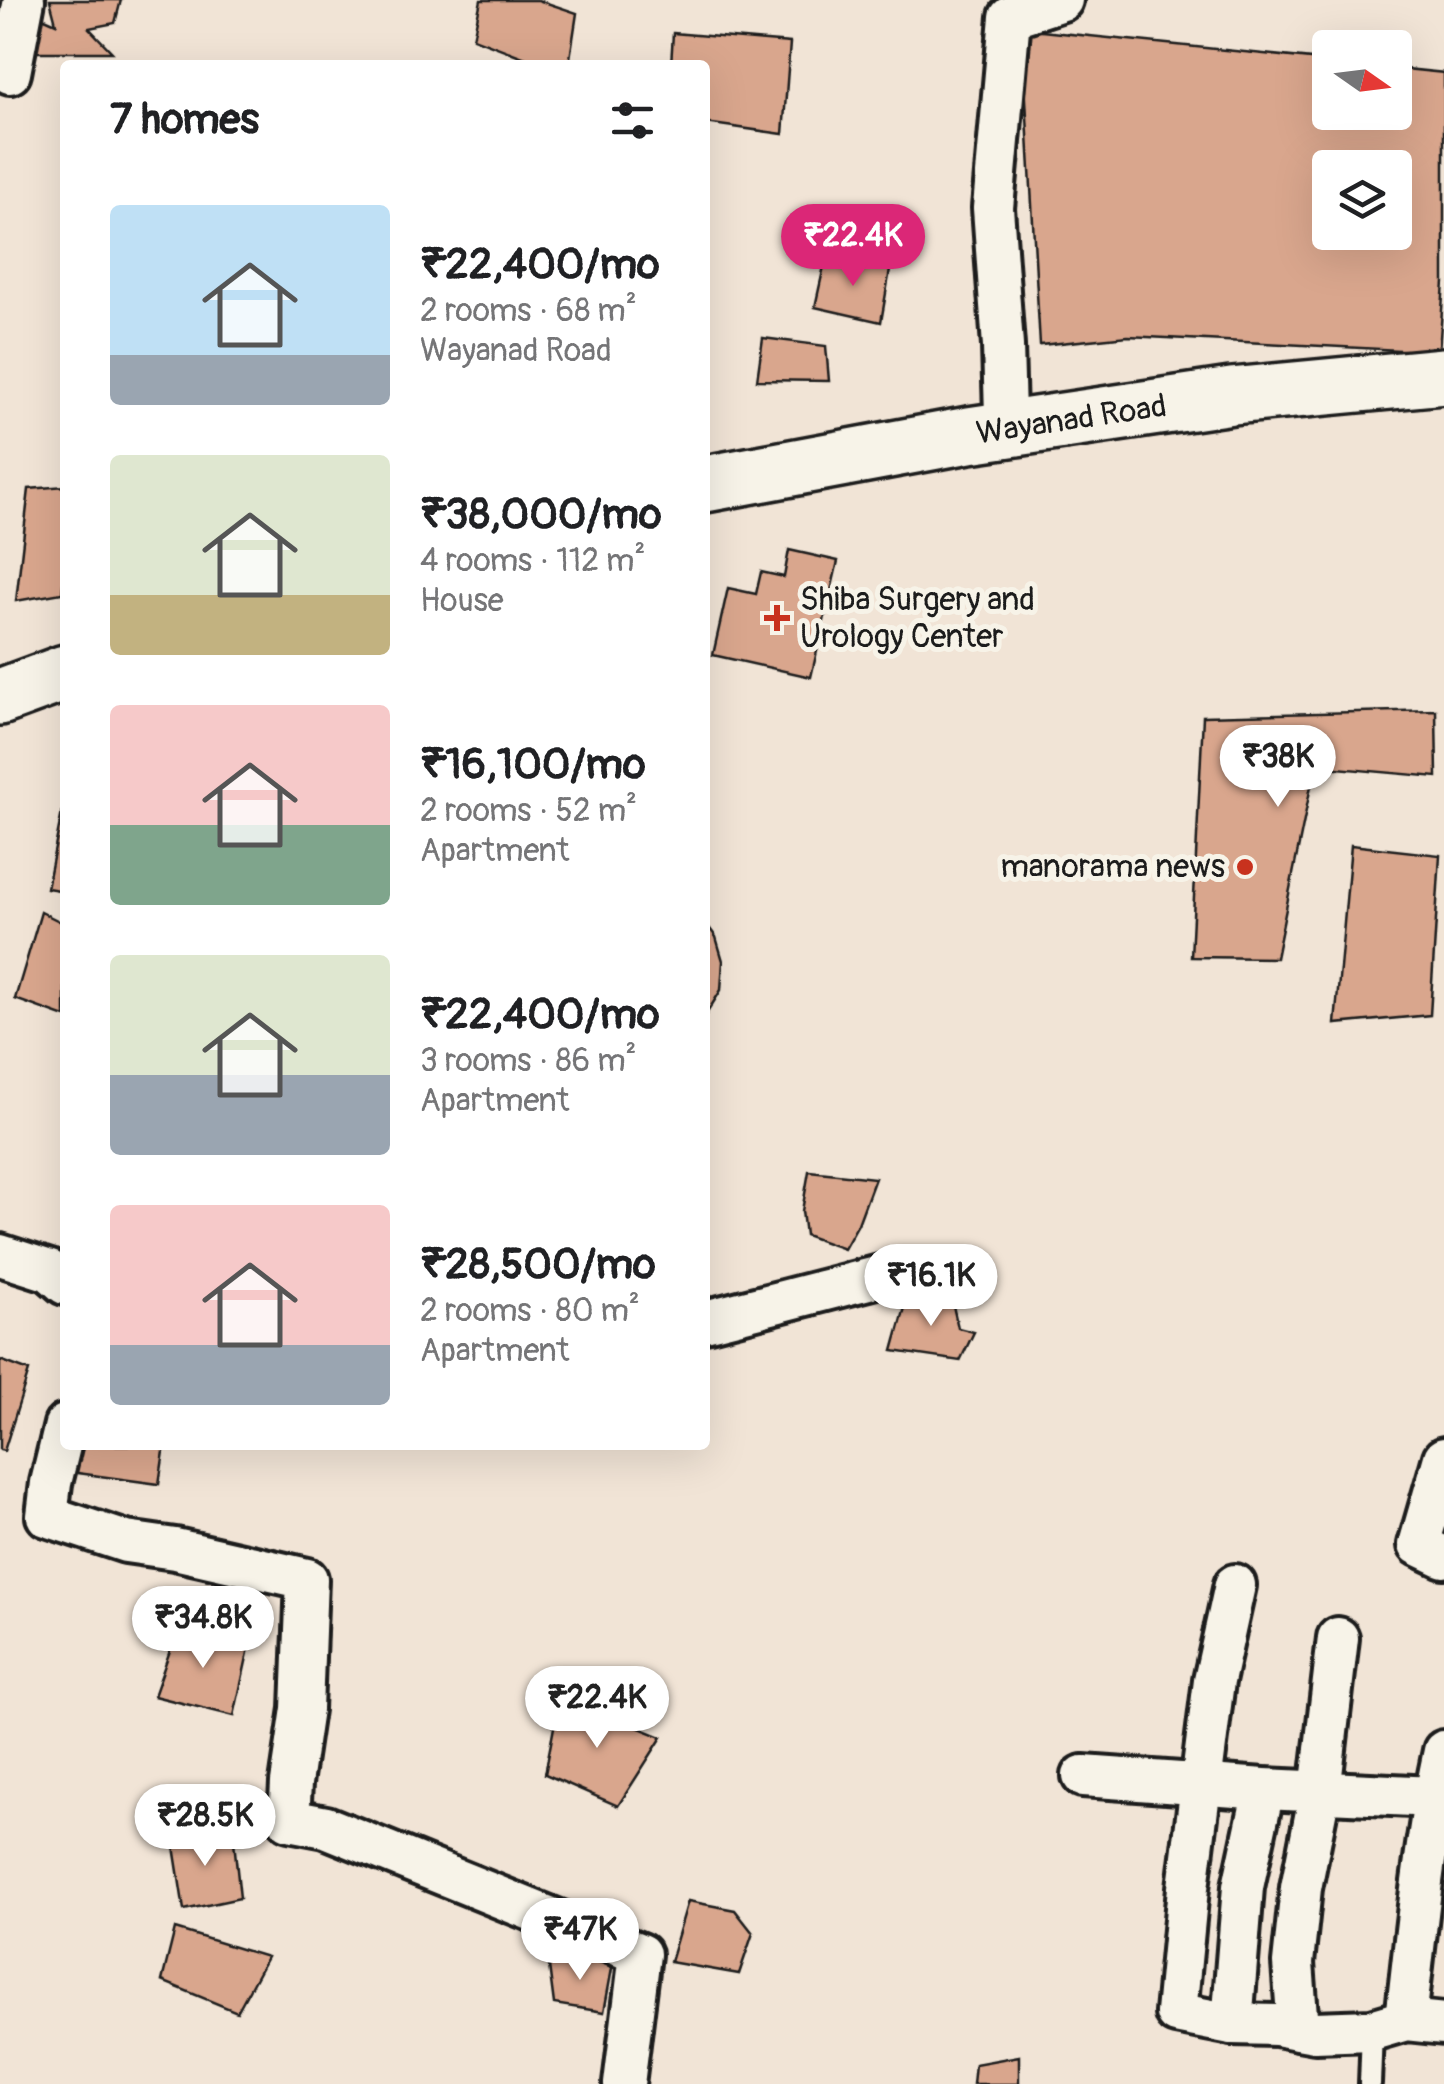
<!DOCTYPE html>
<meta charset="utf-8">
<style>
body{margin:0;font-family:Pangolin,sans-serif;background:#f6f6f6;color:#202124;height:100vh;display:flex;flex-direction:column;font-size:38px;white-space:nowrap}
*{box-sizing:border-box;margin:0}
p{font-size:32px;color:#757577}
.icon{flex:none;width:55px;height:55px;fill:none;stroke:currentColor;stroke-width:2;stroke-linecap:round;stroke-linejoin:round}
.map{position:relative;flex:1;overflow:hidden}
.panel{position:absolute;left:60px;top:60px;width:650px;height:1390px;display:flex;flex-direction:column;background:#fff;border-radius:10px;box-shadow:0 10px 40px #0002}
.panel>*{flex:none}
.needle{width:65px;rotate:104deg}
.controls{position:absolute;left:1312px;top:30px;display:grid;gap:20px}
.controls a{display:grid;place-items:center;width:100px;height:100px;border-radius:10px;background:#fff;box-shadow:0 10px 40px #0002;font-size:50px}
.price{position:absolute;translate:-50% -85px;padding:0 22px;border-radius:35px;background:#fff;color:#222;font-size:32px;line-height:65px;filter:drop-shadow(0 2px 5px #0008)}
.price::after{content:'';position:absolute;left:50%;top:60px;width:30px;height:22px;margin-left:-15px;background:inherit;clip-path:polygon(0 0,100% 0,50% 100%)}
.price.selected{background:#db2777;color:#fff}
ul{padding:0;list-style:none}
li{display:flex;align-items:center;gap:30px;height:250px;padding:0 50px}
li span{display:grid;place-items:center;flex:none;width:280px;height:200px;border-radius:10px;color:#555}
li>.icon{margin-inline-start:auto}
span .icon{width:120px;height:120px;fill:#fffc;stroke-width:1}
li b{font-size:42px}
h2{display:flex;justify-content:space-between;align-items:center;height:120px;padding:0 50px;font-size:42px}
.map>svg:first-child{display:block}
</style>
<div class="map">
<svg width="1444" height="2084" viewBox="0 0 1444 2084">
<rect width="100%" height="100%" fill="#f1e4d6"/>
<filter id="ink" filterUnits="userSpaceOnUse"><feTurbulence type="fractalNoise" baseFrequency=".01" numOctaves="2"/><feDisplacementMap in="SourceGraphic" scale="20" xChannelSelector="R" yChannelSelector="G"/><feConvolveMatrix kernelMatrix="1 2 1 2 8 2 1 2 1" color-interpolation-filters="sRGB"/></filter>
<g filter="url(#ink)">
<g fill="#d9a68d" stroke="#1c1c1c" stroke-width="2.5" fill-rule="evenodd">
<polygon points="50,0 121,0 115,23 89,28 112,52 36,52 38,15 56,23"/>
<polygon points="481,0 538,0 577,13 569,65 544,65 473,38"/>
<polygon points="1022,29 1176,50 1165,124 1015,113"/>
<path d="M1022,29L1330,61V112H1395V68L1444,73V282L1439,352L1128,336L1040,345ZM1330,168H1395V232H1330Z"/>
<polygon points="673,33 790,43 783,134 705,123 705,65 671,65"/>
<polygon points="826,257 890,270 881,322 815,307"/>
<polygon points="763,338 826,346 829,381 757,380"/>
<polygon points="65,486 65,568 62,593 16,601 29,489"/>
<polygon points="789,550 838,561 811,677 713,655 728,588 756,594 761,572 784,577"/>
<polygon points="1436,710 1437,777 1315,766 1276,958 1191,957 1203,716"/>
<polygon points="65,797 65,891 47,888"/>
<polygon points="1351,845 1440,855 1430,1015 1335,1024"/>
<polygon points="41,912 65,924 65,1017 15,999"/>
<polygon points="705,922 716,937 723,961 721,990 705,1016"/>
<polygon points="809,1171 875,1178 858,1224 844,1249 805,1235 802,1211"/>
<polygon points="909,1293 952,1301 958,1328 974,1332 960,1361 893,1351"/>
<polygon points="0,1360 29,1371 4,1451 0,1450"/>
<polygon points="76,1445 165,1445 159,1484 70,1472"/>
<polygon points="180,1622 249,1648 234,1716 154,1696"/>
<polygon points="560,1696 662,1737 618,1806 545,1774"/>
<polygon points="171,1827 234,1841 240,1898 184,1910"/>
<polygon points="688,1901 735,1910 753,1933 739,1974 670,1962"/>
<polygon points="175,1929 267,1957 237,2012 162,1981"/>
<polygon points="548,1958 613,1963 604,2012 554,2004"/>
<polygon points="1019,2056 1019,2084 973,2084 975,2064"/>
</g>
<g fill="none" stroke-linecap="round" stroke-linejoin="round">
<defs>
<polyline id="lane" points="1370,2084 1372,2030"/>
<g id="street">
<polyline points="10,73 24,0"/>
<polyline points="1009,429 1005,415 1003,346 993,208 1010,17 1062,0"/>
<polyline points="0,1255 50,1271 65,1284"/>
<polyline points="705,1321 892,1273"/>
<polyline points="65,1425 51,1483 47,1516 126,1542 175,1549 307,1579 302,1709 291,1783 289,1820 326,1827 640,1954 624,2084"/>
<polyline points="1444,1458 1419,1545 1444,1557"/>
<polyline points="1235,1585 1214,1681 1188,1888 1176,2013 1232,2024 1276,2025 1315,2032 1372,2030 1406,2020 1444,2024"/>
<polyline points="1083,1776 1264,1789 1434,1797"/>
<path d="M1406,2020C1416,1930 1425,1839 1444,1751"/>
<polyline points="1232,2024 1243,1887 1264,1789"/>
<polyline points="1298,2029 1293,1963 1301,1888 1320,1792 1338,1638"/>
</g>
<g id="primary">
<path id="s1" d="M705,484L969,435L1232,396L1444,376"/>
<polyline points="0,697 65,673"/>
</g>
</defs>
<use href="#lane" stroke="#1c1c1c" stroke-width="28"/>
<use href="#street" stroke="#1c1c1c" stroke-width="48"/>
<use href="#primary" stroke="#1c1c1c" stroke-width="62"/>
<use href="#lane" stroke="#f7f3e8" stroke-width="20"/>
<use href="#street" stroke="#f7f3e8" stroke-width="40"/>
<use href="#primary" stroke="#f7f3e8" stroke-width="55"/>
</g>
</g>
<g fill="#c8321e" stroke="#f7f3e8" stroke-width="4">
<path d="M772 603h10v10h10v10h-10v10h-10v-10h-10v-10h10z"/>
<circle cx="1245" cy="867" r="10"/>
</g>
<g text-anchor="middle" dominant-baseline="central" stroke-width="10" stroke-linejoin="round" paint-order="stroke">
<g font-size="32" fill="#1c1c1c" stroke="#f7f3e8">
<text stroke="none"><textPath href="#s1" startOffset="372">Wayanad Road</textPath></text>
</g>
<g font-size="32" fill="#1c1c1c" stroke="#f7f3e8" text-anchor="start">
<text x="800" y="600">Shiba Surgery and<tspan x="800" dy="37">Urology Center</tspan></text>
<text x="1225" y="867" text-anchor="end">manorama news</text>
</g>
</g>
</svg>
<div class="controls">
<a><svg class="needle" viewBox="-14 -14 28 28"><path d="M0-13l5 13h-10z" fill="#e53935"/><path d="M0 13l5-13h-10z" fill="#757577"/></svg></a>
<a><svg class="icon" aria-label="layers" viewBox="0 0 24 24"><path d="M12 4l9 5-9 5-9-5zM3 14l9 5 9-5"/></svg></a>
</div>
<b class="price selected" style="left:853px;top:289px">₹22.4K</b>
<b class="price" style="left:1278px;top:810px">₹38K</b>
<b class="price" style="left:931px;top:1329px">₹16.1K</b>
<b class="price" style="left:203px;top:1671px">₹34.8K</b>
<b class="price" style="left:597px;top:1751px">₹22.4K</b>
<b class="price" style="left:205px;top:1869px">₹28.5K</b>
<b class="price" style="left:580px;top:1983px">₹47K</b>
<section class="panel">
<h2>7 homes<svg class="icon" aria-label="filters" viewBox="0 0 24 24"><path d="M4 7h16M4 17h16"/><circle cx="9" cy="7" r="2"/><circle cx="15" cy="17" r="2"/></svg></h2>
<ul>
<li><span style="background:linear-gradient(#bfe0f5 75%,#9aa5b1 0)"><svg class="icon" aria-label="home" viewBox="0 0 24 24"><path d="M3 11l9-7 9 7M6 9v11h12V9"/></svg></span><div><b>₹22,400/mo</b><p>2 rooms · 68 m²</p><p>Wayanad Road</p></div></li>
<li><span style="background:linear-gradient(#dfe7d0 70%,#c2b280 0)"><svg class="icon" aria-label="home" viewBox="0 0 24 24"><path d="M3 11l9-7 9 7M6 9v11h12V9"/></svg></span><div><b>₹38,000/mo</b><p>4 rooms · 112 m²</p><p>House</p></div></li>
<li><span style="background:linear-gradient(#f6c9c9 60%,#7fa58c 0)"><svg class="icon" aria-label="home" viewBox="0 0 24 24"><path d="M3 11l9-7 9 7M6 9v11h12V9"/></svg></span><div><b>₹16,100/mo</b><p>2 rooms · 52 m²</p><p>Apartment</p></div></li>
<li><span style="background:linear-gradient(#dfe7d0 60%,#9aa5b1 0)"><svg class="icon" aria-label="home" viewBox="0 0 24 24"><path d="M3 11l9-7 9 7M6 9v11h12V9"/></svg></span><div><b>₹22,400/mo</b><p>3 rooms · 86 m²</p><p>Apartment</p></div></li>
<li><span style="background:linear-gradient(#f6c9c9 70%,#9aa5b1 0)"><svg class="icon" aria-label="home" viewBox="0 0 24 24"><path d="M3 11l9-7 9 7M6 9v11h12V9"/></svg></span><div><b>₹28,500/mo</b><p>2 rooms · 80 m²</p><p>Apartment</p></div></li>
</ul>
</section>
</div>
